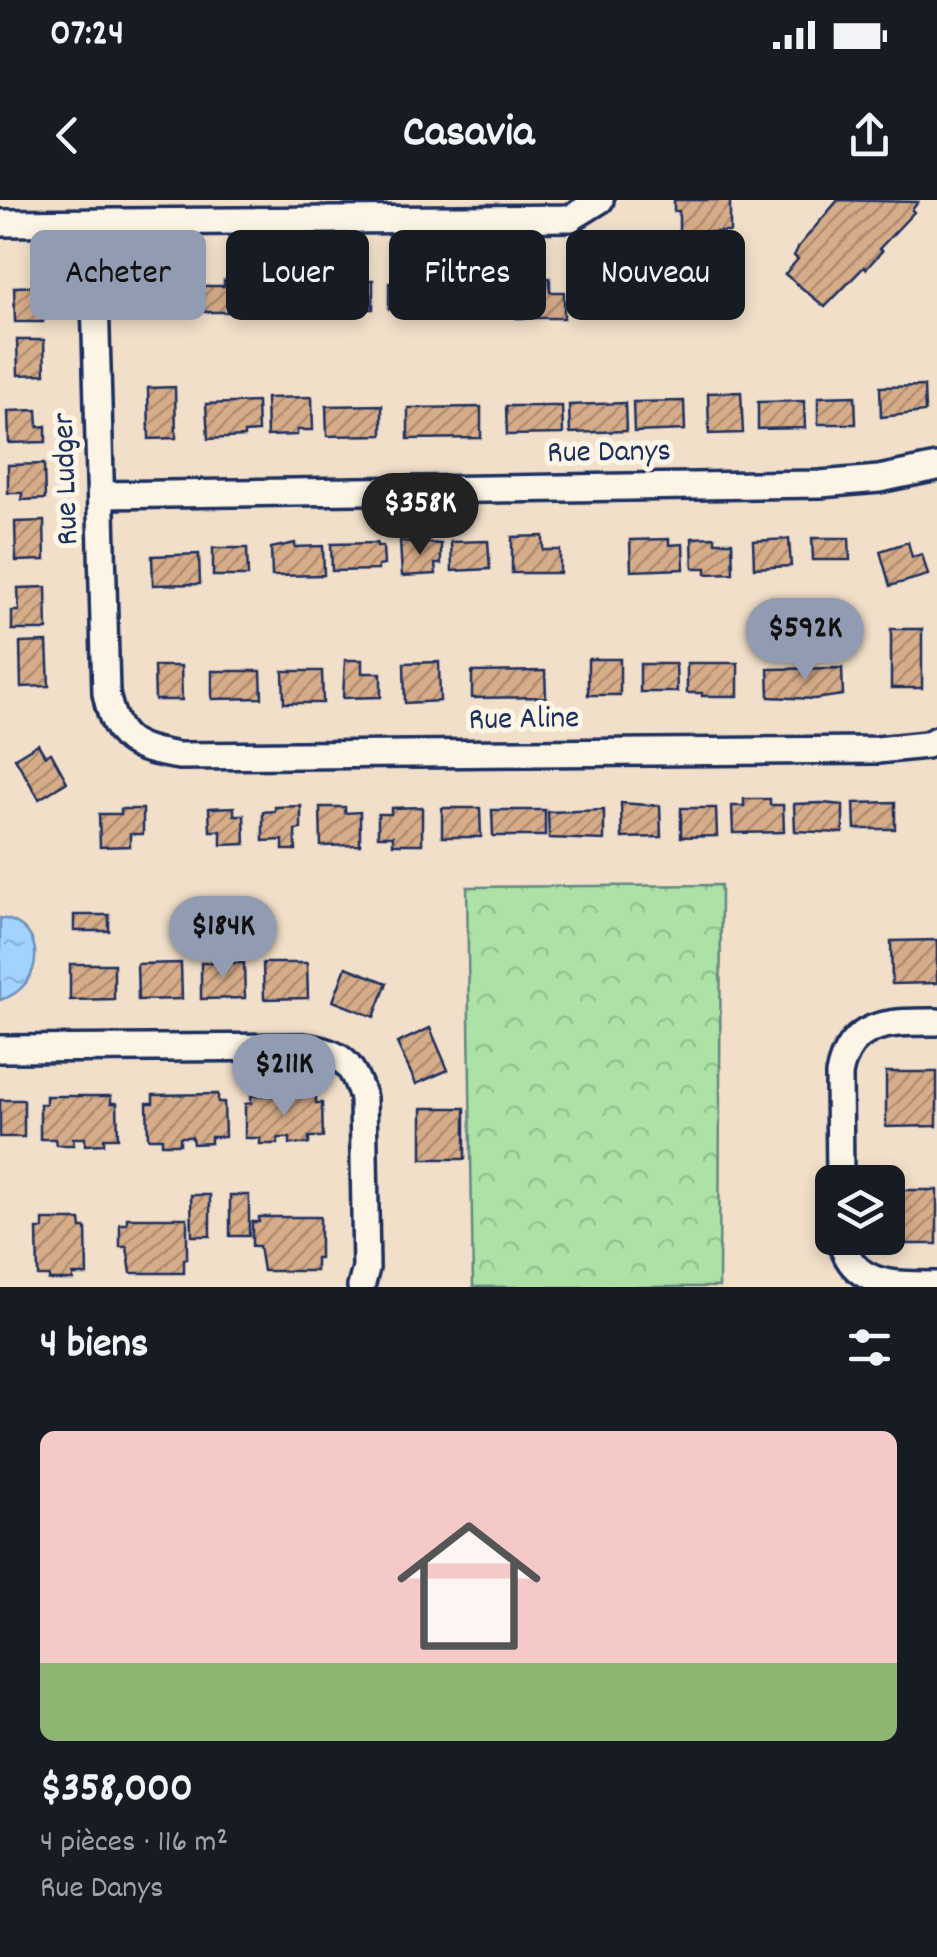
<!DOCTYPE html>
<html lang="fr">
<meta charset="utf-8">
<style>
body{margin:0;font-family:Dekko,sans-serif;background:#242831;color:#f1f3f6;height:100vh;display:flex;flex-direction:column;font-size:38px;white-space:nowrap}
*{box-sizing:border-box;margin:0}
p{font-size:32px;color:#9ea1a6}
.icon{flex:none;width:55px;height:55px;fill:none;stroke:currentColor;stroke-width:2;stroke-linecap:round;stroke-linejoin:round}
.map{position:relative;height:1087px;overflow:hidden}
.drawer{display:flex;flex-direction:column;background:#171b24;flex:1}
.drawer>*{flex:none}
.banner{position:absolute;left:30px;top:30px;width:878px;height:90px;display:flex;gap:20px}
.tools{position:absolute;left:815px;top:965px;display:grid;gap:20px}
.tools a{display:grid;place-items:center;width:90px;height:90px;border-radius:15px;background:#171b24;box-shadow:0 5px 15px #0003;font-size:50px}
.price{position:absolute;translate:-50% -85px;padding:0 22px;border-radius:35px;background:#919bb2;color:#111;font-size:32px;line-height:65px;filter:drop-shadow(0 2px 5px #0008)}
.price::after{content:'';position:absolute;left:50%;top:60px;width:30px;height:22px;margin-left:-15px;background:inherit;clip-path:polygon(0 0,100% 0,50% 100%)}
.price.selected{background:#222;color:#fff}
ul{padding:0;list-style:none}
li{display:grid;align-content:center;gap:20px;height:530px;padding:0 40px}
li+li{border-top:2px solid #363941}
li span{display:grid;place-items:center;height:310px;border-radius:15px;color:#555}
li>.icon{margin-inline-start:auto}
span .icon{width:180px;height:180px;fill:#fffc;stroke-width:1}
li b{font-size:42px}
h2{display:flex;justify-content:space-between;align-items:center;height:120px;padding:0 40px;font-size:42px}
.pill{padding:0 35px;border-radius:15px;background:#171b24;box-shadow:0 5px 15px #0003;font-size:35px;line-height:90px}
.pill.selected{background:#919bb2;color:#111}
.status{display:flex;justify-content:space-between;align-items:center;height:70px;padding:0 50px;background:#171b24;direction:ltr}
.status svg{height:28px;fill:currentColor}
header{display:flex;justify-content:space-between;align-items:center;height:130px;padding:0 40px;background:#171b24;font-size:45px;font-weight:700}
.map>svg:first-child{display:block}
</style>
<div class="status"><b>07:24</b><svg viewBox="0 0 49 12"><path d="M0 12V9h3v3zM5 12V6h3v6zM10 12V3h3v9zM15 12V0h3v12zM26 1h20v11H26zM47 4h2v5h-2z"/></svg></div>
<header><svg class="icon" aria-label="back" viewBox="0 0 24 24"><path d="M15 5l-7 7 7 7"/></svg>Casavia<svg class="icon" aria-label="share" viewBox="0 0 24 24"><path d="M12 15V3M7 8l5-5 5 5M5 13v7h14v-7"/></svg></header>
<div class="map">
<svg width="937" height="1087" viewBox="0 0 937 1087">
<defs>
<pattern id="forest-crowns" width="20" height="18" patternUnits="userSpaceOnUse" patternTransform="scale(2.5)"><rect width="20" height="18" fill="#ace2a5"/><path d="M2 6a3 3 0 1 1 6 0M12 15a3 3 0 1 1 6 0" fill="none" stroke="#93c290"/></pattern>
<pattern id="water-ripples" width="26" height="14" patternUnits="userSpaceOnUse" patternTransform="scale(2.5)"><rect width="26" height="14" fill="#a2d2fe"/><path d="M2 4q2-2 4 0t4 0M15 11q2-2 4 0t4 0" fill="none" stroke="#8bb5dc"/></pattern>
<pattern id="building-hatch" width="6" height="6" patternUnits="userSpaceOnUse" patternTransform="scale(2.5)"><rect width="6" height="6" fill="#d7ac88"/><path d="M-1 1l2-2M0 6l6-6M5 7l2-2" fill="none" stroke="#ae8c72"/></pattern>
</defs>
<rect width="100%" height="100%" fill="#f1dfc9"/>
<filter id="ink" filterUnits="userSpaceOnUse"><feTurbulence type="fractalNoise" baseFrequency=".01" numOctaves="2"/><feDisplacementMap in="SourceGraphic" scale="20" xChannelSelector="R" yChannelSelector="G"/><feConvolveMatrix kernelMatrix="1 2 1 2 8 2 1 2 1" color-interpolation-filters="sRGB"/></filter>
<g filter="url(#ink)">
<polygon fill="url(#forest-crowns)" stroke="#648882" stroke-width="2.5" points="721,685 719,1087 473,1087 467,687"/>
<path fill="url(#water-ripples)" stroke="#6c91be" stroke-width="2.5" d="M0,718C48,723 46,787 0,800Z"/>
<g fill="url(#building-hatch)" stroke="#1b2f5e" stroke-width="2.5">
<polygon points="674,0 730,0 730,32 679,32 679,11 674,11"/>
<polygon points="838,0 918,2 912,10 914,12 879,49 882,51 866,69 864,67 825,107 785,74 798,59 794,56 799,46"/>
<polygon points="550,78 550,92 564,92 564,118 516,118 516,79"/>
<polygon points="247,79 247,112 204,112 203,86 224,86 224,80"/>
<polygon points="191,80 192,111 149,112 148,81"/>
<polygon points="356,80 373,80 373,109 359,109 359,113 325,113 325,84 356,84"/>
<polygon points="439,82 440,109 389,109 389,83"/>
<polygon points="578,82 632,82 632,113 578,114"/>
<rect x="264" y="83" width="37" height="26"/>
<polygon points="486,83 486,86 498,86 499,110 449,113 448,84"/>
<polygon points="42,86 43,122 15,122 14,87"/>
<polygon points="17,140 44,140 45,174 18,175"/>
<polygon points="924,186 925,212 881,217 880,187"/>
<polygon points="175,187 176,238 149,239 148,188"/>
<polygon points="741,192 743,233 709,234 708,193"/>
<polygon points="855,196 856,224 818,224 818,197"/>
<polygon points="312,197 313,230 297,230 297,235 267,236 266,198"/>
<polygon points="684,201 685,230 634,232 633,202"/>
<polygon points="804,201 805,228 758,229 758,202"/>
<polygon points="257,202 258,232 244,233 244,237 208,239 206,204"/>
<polygon points="625,203 626,231 570,233 569,205"/>
<polygon points="382,205 382,235 327,236 326,206"/>
<polygon points="506,206 562,206 563,234 507,235"/>
<polygon points="481,207 481,238 408,239 408,208"/>
<polygon points="37,210 38,227 46,226 46,242 9,243 8,211"/>
<polygon points="44,264 45,299 22,300 22,293 8,293 8,265"/>
<polygon points="44,321 45,360 16,361 15,322"/>
<polygon points="543,336 543,350 560,350 560,373 512,373 512,337"/>
<polygon points="715,337 715,342 732,342 733,373 706,374 706,368 693,368 692,338"/>
<polygon points="812,338 849,338 850,360 813,360"/>
<polygon points="669,339 669,345 683,344 684,369 631,371 630,340"/>
<polygon points="789,339 791,366 754,368 753,341"/>
<polygon points="400,341 441,344 441,364 435,364 436,374 402,376"/>
<polygon points="488,341 490,369 452,371 451,342"/>
<polygon points="908,342 912,357 922,354 928,375 890,386 880,351"/>
<polygon points="295,343 295,347 323,346 324,375 272,376 271,348"/>
<polygon points="377,343 377,346 383,346 384,365 378,366 378,370 332,371 331,344"/>
<polygon points="213,348 247,348 248,376 213,376"/>
<polygon points="199,354 200,384 153,385 152,356"/>
<polygon points="46,387 47,430 12,430 12,411 19,411 18,388"/>
<rect x="891" y="429" width="31" height="59"/>
<polygon points="47,442 49,486 21,487 20,443"/>
<rect x="588" y="459" width="32" height="36"/>
<polygon points="345,460 362,460 362,473 381,473 381,497 343,498"/>
<polygon points="439,462 440,501 405,503 404,463"/>
<polygon points="687,463 738,463 738,496 702,496 702,493 687,493"/>
<polygon points="640,464 676,464 677,492 640,492"/>
<polygon points="154,466 181,466 182,500 155,500"/>
<polygon points="842,468 843,495 815,499 769,497 768,469"/>
<polygon points="212,471 261,471 262,498 212,499"/>
<polygon points="283,471 322,471 323,503 284,503"/>
<polygon points="545,471 546,497 472,498 472,472"/>
<polygon points="38,544 45,556 51,553 67,582 39,599 15,558"/>
<polygon points="744,599 770,599 770,605 783,605 784,632 733,633 732,606 744,606"/>
<polygon points="895,602 895,629 855,629 854,603"/>
<polygon points="621,603 660,606 661,637 622,638"/>
<polygon points="822,603 843,605 843,633 795,631 794,604"/>
<polygon points="301,606 301,629 295,630 296,650 283,650 283,640 263,641 263,612 275,611 275,607"/>
<polygon points="234,607 234,615 244,615 245,644 221,645 221,631 210,631 209,608"/>
<polygon points="320,607 345,607 345,613 360,612 360,645 321,646"/>
<polygon points="422,607 422,644 393,644 393,636 378,636 378,614 391,614 391,608"/>
<polygon points="442,608 480,608 481,637 442,637"/>
<polygon points="681,608 716,608 717,636 681,637"/>
<polygon points="121,609 143,609 143,634 130,634 130,646 100,647 99,614 121,614"/>
<polygon points="492,610 545,610 545,636 493,636"/>
<polygon points="604,610 604,640 549,638 548,612"/>
<rect x="74" y="715" width="35" height="16"/>
<polygon points="937,740 937,783 892,784 891,741"/>
<polygon points="181,763 182,799 138,800 137,764"/>
<polygon points="201,763 244,763 245,798 201,799"/>
<polygon points="263,763 307,763 308,798 264,799"/>
<polygon points="70,764 114,764 114,799 70,800"/>
<polygon points="346,767 387,783 374,817 333,801"/>
<polygon points="430,828 448,870 416,884 397,843"/>
<polygon points="886,872 937,872 937,926 886,927"/>
<polygon points="218,894 218,902 224,902 225,937 211,937 211,943 193,944 192,937 180,937 180,944 162,944 162,938 148,938 147,903 153,903 153,895"/>
<polygon points="316,895 316,903 322,903 323,937 309,937 309,944 290,944 290,938 278,938 278,944 260,944 260,938 245,938 245,904 251,903 251,896"/>
<polygon points="46,896 111,896 111,903 117,903 118,938 104,938 104,944 85,945 85,938 73,938 74,945 56,945 55,939 40,939 40,904 46,904"/>
<rect x="0" y="900" width="24" height="37"/>
<rect x="422" y="908" width="43" height="51"/>
<rect x="888" y="990" width="49" height="54"/>
<polygon points="191,995 210,995 210,1036 192,1036"/>
<rect x="230" y="995" width="19" height="41"/>
<polygon points="259,1017 320,1017 320,1058 316,1058 316,1071 263,1071 259,1046 252,1046 252,1022 259,1022"/>
<polygon points="127,1018 187,1018 187,1059 184,1059 184,1073 131,1073 127,1047 120,1047 120,1024 127,1024"/>
<polygon points="43,1020 80,1020 81,1028 86,1028 87,1075 73,1075 73,1080 49,1080 49,1076 38,1076 37,1029 43,1029"/>
</g>
<g fill="none" stroke-linecap="round" stroke-linejoin="round">
<defs>
<g id="minor">
<polyline points="0,23 571,18 600,0"/>
<path d="M93,24L106,493C116,542 132,548 179,556L877,550L926,545L937,540"/>
<polyline points="101,295 820,284 879,279 937,267"/>
<path d="M0,849L304,847C341,852 352,862 363,898L366,1068L361,1087"/>
<path d="M840,982L839,875C849,820 891,822 937,822"/>
<path d="M841,1038C851,1087 895,1085 937,1085"/>
</g>
</defs>
<use href="#minor" stroke="#1b2f5e" stroke-width="32"/>
<use href="#minor" stroke="#fcf5e5" stroke-width="25"/>
</g>
</g>
<g text-anchor="middle" dominant-baseline="central" stroke-width="10" stroke-linejoin="round" paint-order="stroke">
<g font-size="32" fill="#1b2f5e" stroke="#fcf5e5">
<text transform="translate(609 254) rotate(-1)">Rue Danys</text>
<text transform="translate(68 279) rotate(-92)">Rue Ludger</text>
<text transform="translate(524 521) rotate(-1)">Rue Aline</text>
</g>
</g>
</svg>
<div class="tools">
<a><svg class="icon" aria-label="layers" viewBox="0 0 24 24"><path d="M12 4l9 5-9 5-9-5zM3 14l9 5 9-5"/></svg></a>
</div>
<b class="price selected" style="left:420px;top:358px">$358K</b>
<b class="price" style="left:805px;top:483px">$592K</b>
<b class="price" style="left:223px;top:781px">$184K</b>
<b class="price" style="left:284px;top:919px">$211K</b>
<div class="banner">
<a class="pill selected">Acheter</a>
<a class="pill">Louer</a>
<a class="pill">Filtres</a>
<a class="pill">Nouveau</a>
</div>
</div>
<section class="drawer">
<h2>4 biens<svg class="icon" aria-label="filters" viewBox="0 0 24 24"><path d="M4 7h16M4 17h16"/><circle cx="9" cy="7" r="2"/><circle cx="15" cy="17" r="2"/></svg></h2>
<ul>
<li><span style="background:linear-gradient(#f6c9c9 75%,#8fb573 0)"><svg class="icon" aria-label="home" viewBox="0 0 24 24"><path d="M3 11l9-7 9 7M6 9v11h12V9"/></svg></span><div><b>$358,000</b><p>4 pièces · 116 m²</p><p>Rue Danys</p></div></li>
</ul>
</section>
